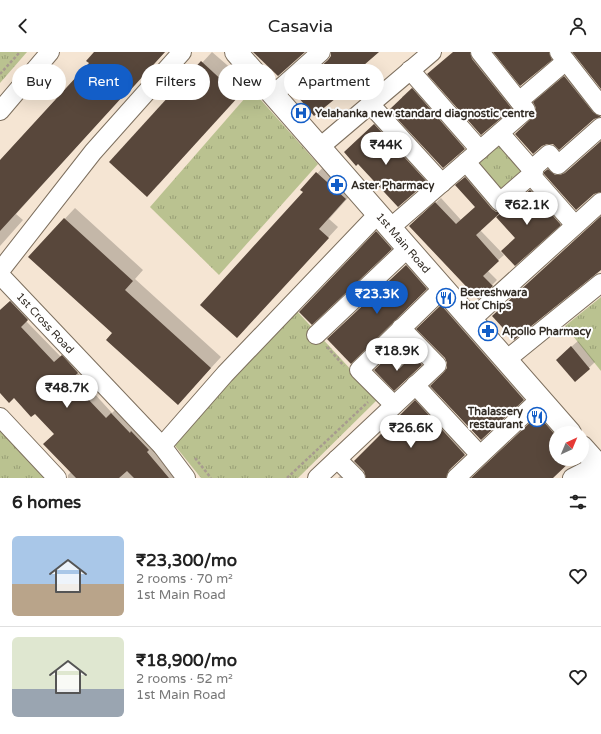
<!DOCTYPE html>
<meta charset="utf-8">
<style>
body{margin:0;font-family:"Varela Round",sans-serif;background:#f2f2f2;color:#222;height:100vh;display:flex;flex-direction:column;font-size:15px;white-space:nowrap}
*{box-sizing:border-box;margin:0}
p{font-size:13px;color:#767676}
.icon{flex:none;width:22px;height:22px;fill:none;stroke:currentColor;stroke-width:2;stroke-linecap:round;stroke-linejoin:round}
.map{position:relative;height:426px;overflow:hidden}
.side{display:flex;flex-direction:column;background:#fff;flex:1}
.side>*{flex:none}
.banner{position:absolute;left:12px;top:12px;width:400px;height:36px;display:flex;gap:8px}
.needle{width:26px;rotate:44deg}
.buttons{position:absolute;left:549px;top:374px;display:grid;gap:8px}
.buttons a{display:grid;place-items:center;width:40px;height:40px;border-radius:50%;background:#fff;box-shadow:0 4px 16px #0002;font-size:20px}
.price{position:absolute;translate:-50% -34px;padding:0 9px;border-radius:14px;background:#fff;color:#222;font-size:13px;line-height:26px;filter:drop-shadow(0 1px 2px #0008)}
.price::after{content:'';position:absolute;left:50%;top:24px;width:12px;height:9px;margin-left:-6px;background:inherit;clip-path:polygon(0 0,100% 0,50% 100%)}
.price.active{background:#135ec8;color:#fff}
ul{padding:0;list-style:none}
li{display:flex;align-items:center;gap:12px;height:100px;padding:0 12px}
li+li{border-top:1px solid #e0e0e0}
li span{display:grid;place-items:center;flex:none;width:112px;height:80px;border-radius:6px;color:#555}
li>.icon{margin-inline-start:auto}
span .icon{width:48px;height:48px;fill:#fffc;stroke-width:1}
li b{font-size:17px}
h2{display:flex;justify-content:space-between;align-items:center;height:48px;padding:0 12px;font-size:17px}
.pill{padding:0 14px;border-radius:18px;background:#fff;box-shadow:0 4px 16px #0002;font-size:14px;line-height:36px}
.pill.active{background:#135ec8;color:#fff}
header{display:flex;justify-content:space-between;align-items:center;height:52px;padding:0 12px;background:#fff;font-size:18px;font-weight:600}
.map>svg:first-child{display:block}
</style>
<header><svg class="icon" aria-label="back" viewBox="0 0 24 24"><path d="M15 5l-7 7 7 7"/></svg>Casavia<svg class="icon" aria-label="person" viewBox="0 0 24 24"><circle cx="12" cy="8" r="4"/><path d="M4 21q1-7 8-7t8 7"/></svg></header>
<div class="map">
<svg width="601" height="426" viewBox="0 0 601 426">
<defs>
<pattern id="park-tufts" width="24" height="20" patternUnits="userSpaceOnUse"><rect width="24" height="20" fill="#bac290"/><path d="M3 7l-1-3M5 7V3M7 7l1-3M15 17l-1-3M17 17v-4M19 17l1-3" fill="none" stroke="#989e75"/></pattern>
</defs>
<rect width="100%" height="100%" fill="#f5e5d3"/>
<g fill="url(#park-tufts)">
<polygon points="0,0 27,0 0,31"/>
<polygon points="252,38 318,112 219,223 150,155"/>
<polygon points="500,84 531,119 501,145 470,110"/>
<polygon points="601,245 601,319 565,274"/>
<polygon points="294,256 378,347 298,426 201,426 172,390"/>
<polygon points="0,365 48,426 0,426"/>
</g>
<g fill="#0003">
<polygon points="95,0 165,0 124,42 16,162 23,168 0,194 0,109 90,11"/>
<polygon points="212,0 249,32 158,133 111,110"/>
<polygon points="332,0 377,0 361,14 364,17 345,34 346,36 314,63"/>
<polygon points="453,0 476,0 516,51 511,56"/>
<polygon points="570,20 601,58 601,64 594,66 537,62 540,45"/>
<polygon points="418,31 470,90 443,115 402,45"/>
<polygon points="381,66 433,123 426,129 352,93"/>
<polygon points="601,90 601,139 545,121 554,113 560,118 566,119 571,116"/>
<polygon points="327,111 356,137 329,167 338,175 237,285 304,140 302,138"/>
<polygon points="470,121 505,155 480,178 504,203 487,218 497,228 492,233 415,169 441,146 461,168 476,155 462,128"/>
<polygon points="536,133 566,166 560,172 516,186 503,160"/>
<polygon points="75,156 143,218 135,227 221,305 188,341 29,205"/>
<polygon points="383,174 397,190 312,271 301,260"/>
<polygon points="411,209 431,232 351,310 328,287"/>
<polygon points="16,244 33,262 26,269 61,305 68,298 83,314 77,320 93,338 92,339 112,361 117,356 180,426 68,426 68,423 71,420 55,382 35,361 14,345 0,340 0,258"/>
<polygon points="446,249 529,342 481,387 448,317 448,311 445,305 418,277"/>
<polygon points="578,289 595,310 575,329 563,302"/>
<polygon points="419,298 427,306 394,337 375,318 394,300 406,311"/>
<polygon points="421,343 470,396 451,416 451,422 453,426 367,426 367,423 355,409"/>
<polygon points="544,358 556,381 556,407 572,407 552,426 472,426"/>
<polygon points="345,419 353,426 338,426"/>
</g>
<g fill="#58473b">
<polygon points="94,0 165,0 125,44 124,43 0,179 0,108 89,11 86,9"/>
<polygon points="253,0 305,0 278,24"/>
<polygon points="331,0 379,0 356,20 359,24 339,40 341,42 314,64 293,39 328,8 331,4"/>
<polygon points="453,0 470,0 472,7 512,57 481,83 427,22"/>
<polygon points="493,0 549,0 552,8 520,34"/>
<polygon points="572,0 601,0 601,37"/>
<polygon points="201,9 239,44 147,145 109,110"/>
<polygon points="564,24 593,60 601,65 594,67 559,98 553,92 547,92 542,94 533,102 515,82 536,62 536,56 533,50"/>
<polygon points="412,36 465,97 443,116 389,58"/>
<polygon points="374,72 427,130 398,155 358,112 356,114 344,100"/>
<polygon points="601,89 601,140 594,142 576,158 544,122 544,120 548,117 555,123 560,123 565,121"/>
<polygon points="316,120 346,147 319,177 329,186 237,286 200,253 303,140 300,138"/>
<polygon points="465,125 492,157 496,160 501,160 476,183 499,209 483,224 493,234 478,247 409,174 435,150 456,172 475,155 455,133"/>
<polygon points="530,138 561,173 515,214 501,199 515,186 496,165"/>
<polygon points="601,164 601,218 514,288 492,264"/>
<polygon points="64,166 133,229 125,238 211,316 178,353 106,288 112,281 28,205"/>
<polygon points="376,179 392,197 312,273 299,260"/>
<polygon points="406,213 427,237 351,312 327,287"/>
<polygon points="10,249 28,268 21,275 54,310 62,303 78,321 72,326 88,344 87,346 106,366 111,361 130,381 131,379 149,398 147,400 169,426 134,426 127,419 119,426 76,426 43,392 54,382 35,362 31,365 14,346 9,351 0,341 0,258"/>
<polygon points="441,253 524,348 481,388 430,334 444,320 447,316 447,311 445,306 416,277"/>
<polygon points="571,294 590,317 575,330 556,308"/>
<polygon points="413,303 422,313 394,339 374,318 388,305 399,317"/>
<polygon points="415,348 465,403 449,418 446,426 366,426 364,419 354,409"/>
<polygon points="538,363 556,384 556,407 573,407 553,426 471,426"/>
</g>
<g fill="none" stroke-linecap="round" stroke-linejoin="round">
<defs>
<g id="minor">
<polyline points="559,0 601,54"/>
<polyline points="410,18 480,98"/>
<polyline points="274,42 321,0"/>
<polyline points="519,49 566,9"/>
<polyline points="370,52 442,131"/>
<polyline points="0,59 50,0"/>
<polyline points="500,81 534,120 531,123"/>
<polyline points="320,95 432,0"/>
<polyline points="466,110 526,58 480,0"/>
<polyline points="532,117 549,102 558,113 601,75"/>
<polyline points="390,176 466,110 500,150 531,123 575,173"/>
<polyline points="0,219 93,100 182,0"/>
<polyline points="0,223 162,394 186,426"/>
<polyline points="471,268 601,150"/>
<polyline points="316,283 408,196"/>
<polyline points="506,308 601,231"/>
<polyline points="415,333 480,403"/>
<polyline points="394,353 359,318 443,236"/>
<polyline points="0,365 57,426"/>
<polyline points="162,394 225,322 378,162"/>
<polyline points="337,407 356,426"/>
<polyline points="317,426 437,313 401,276"/>
<polyline points="456,426 540,347"/>
<polyline points="572,426 601,411"/>
</g>
<g id="tertiary">
<polyline points="236,0 570,381"/>
<polyline points="582,395 598,413 598,426"/>
</g>
</defs>
<use href="#minor" stroke="#7d6f5e" stroke-width="20"/>
<use href="#tertiary" stroke="#7d6f5e" stroke-width="24"/>
<g stroke="#a79b8e" stroke-width="2.5" stroke-dasharray="3 2" stroke-linecap="butt">
<polyline points="0,22 20,0"/>
<polyline points="327,295 344,314"/>
<polyline points="195,406 211,426"/>
<polyline points="287,426 368,350"/>
</g>
<use href="#minor" stroke="#fff" stroke-width="18"/>
<use href="#tertiary" stroke="#fff" stroke-width="22"/>
</g>
<defs>
<symbol id="hospital-ring" viewBox="-11 -11 22 22"><circle r="9.5" fill="#fff" stroke="#135ec8" stroke-width="1.5"/><path d="M-5-5h3v3.5h4V-5h3V5h-3V1.5h-4V5h-3Z" fill="#135ec8"/></symbol>
<symbol id="pharmacy-ring" viewBox="-11 -11 22 22"><circle r="9.5" fill="#fff" stroke="#135ec8" stroke-width="1.5"/><path d="M-2-6h4v4h4v4h-4v4h-4v-4h-4v-4h4Z" fill="#135ec8"/></symbol>
<symbol id="restaurant-ring" viewBox="-11 -11 22 22"><circle r="9.5" fill="#fff" stroke="#135ec8" stroke-width="1.5"/><path d="M-5-6h1v4h1v-4h1v4h1v-4h1v5L-1.5 .5V6h-2V.5L-5-1ZM5-6V6H3V1.5H1.5Q1.5-4 5-6Z" fill="#135ec8"/></symbol>
</defs>
<g fill-rule="evenodd">
<use href="#hospital-ring" x="290" y="50" width="22" height="22"/>
<use href="#pharmacy-ring" x="326" y="122" width="22" height="22"/>
<use href="#restaurant-ring" x="435" y="235" width="22" height="22"/>
<use href="#pharmacy-ring" x="477" y="268" width="22" height="22"/>
<use href="#restaurant-ring" x="526" y="354" width="22" height="22"/>
</g>
<g text-anchor="middle" dominant-baseline="central" stroke-width="4" stroke-linejoin="round" paint-order="stroke">
<g font-size="11" font-weight="bold" fill="#322c25" stroke="#fff" text-anchor="start">
<text x="315" y="61">Yelahanka new standard diagnostic centre</text>
<text x="351" y="133">Aster Pharmacy</text>
<text x="460" y="240">Beereshwara<tspan x="460" dy="13">Hot Chips</tspan></text>
<text x="502" y="279">Apollo Pharmacy</text>
<text x="523" y="359" text-anchor="end">Thalassery<tspan x="523" dy="13">restaurant</tspan></text>
</g>
<g font-size="11" fill="#322c25" stroke="#fff">
<text transform="translate(403 191) rotate(49)">1st Main Road</text>
<text transform="translate(45 271) rotate(47)">1st Cross Road</text>
</g>
</g>
</svg>
<div class="buttons">
<a><svg class="needle" viewBox="-14 -14 28 28"><path d="M0-13l5 13h-10z" fill="#e53935"/><path d="M0 13l5-13h-10z" fill="#767676"/></svg></a>
</div>
<b class="price" style="left:386px;top:114px">₹44K</b>
<b class="price" style="left:527px;top:174px">₹62.1K</b>
<b class="price active" style="left:377px;top:263px">₹23.3K</b>
<b class="price" style="left:397px;top:320px">₹18.9K</b>
<b class="price" style="left:67px;top:357px">₹48.7K</b>
<b class="price" style="left:411px;top:397px">₹26.6K</b>
<div class="banner">
<a class="pill">Buy</a>
<a class="pill active">Rent</a>
<a class="pill">Filters</a>
<a class="pill">New</a>
<a class="pill">Apartment</a>
</div>
</div>
<section class="side">
<h2>6 homes<svg class="icon" aria-label="filters" viewBox="0 0 24 24"><path d="M4 7h16M4 17h16"/><circle cx="9" cy="7" r="2"/><circle cx="15" cy="17" r="2"/></svg></h2>
<ul>
<li><span style="background:linear-gradient(#a9c7e8 60%,#b9a48a 0)"><svg class="icon" aria-label="home" viewBox="0 0 24 24"><path d="M3 11l9-7 9 7M6 9v11h12V9"/></svg></span><div><b>₹23,300/mo</b><p>2 rooms · 70 m²</p><p>1st Main Road</p></div><svg class="icon" aria-label="heart" viewBox="0 0 24 24"><path d="M12 20l-8-8c-3-5 5-10 8-4 3-6 11-1 8 4z"/></svg></li>
<li><span style="background:linear-gradient(#dfe7d0 65%,#9aa5b1 0)"><svg class="icon" aria-label="home" viewBox="0 0 24 24"><path d="M3 11l9-7 9 7M6 9v11h12V9"/></svg></span><div><b>₹18,900/mo</b><p>2 rooms · 52 m²</p><p>1st Main Road</p></div><svg class="icon" aria-label="heart" viewBox="0 0 24 24"><path d="M12 20l-8-8c-3-5 5-10 8-4 3-6 11-1 8 4z"/></svg></li>
</ul>
</section>
